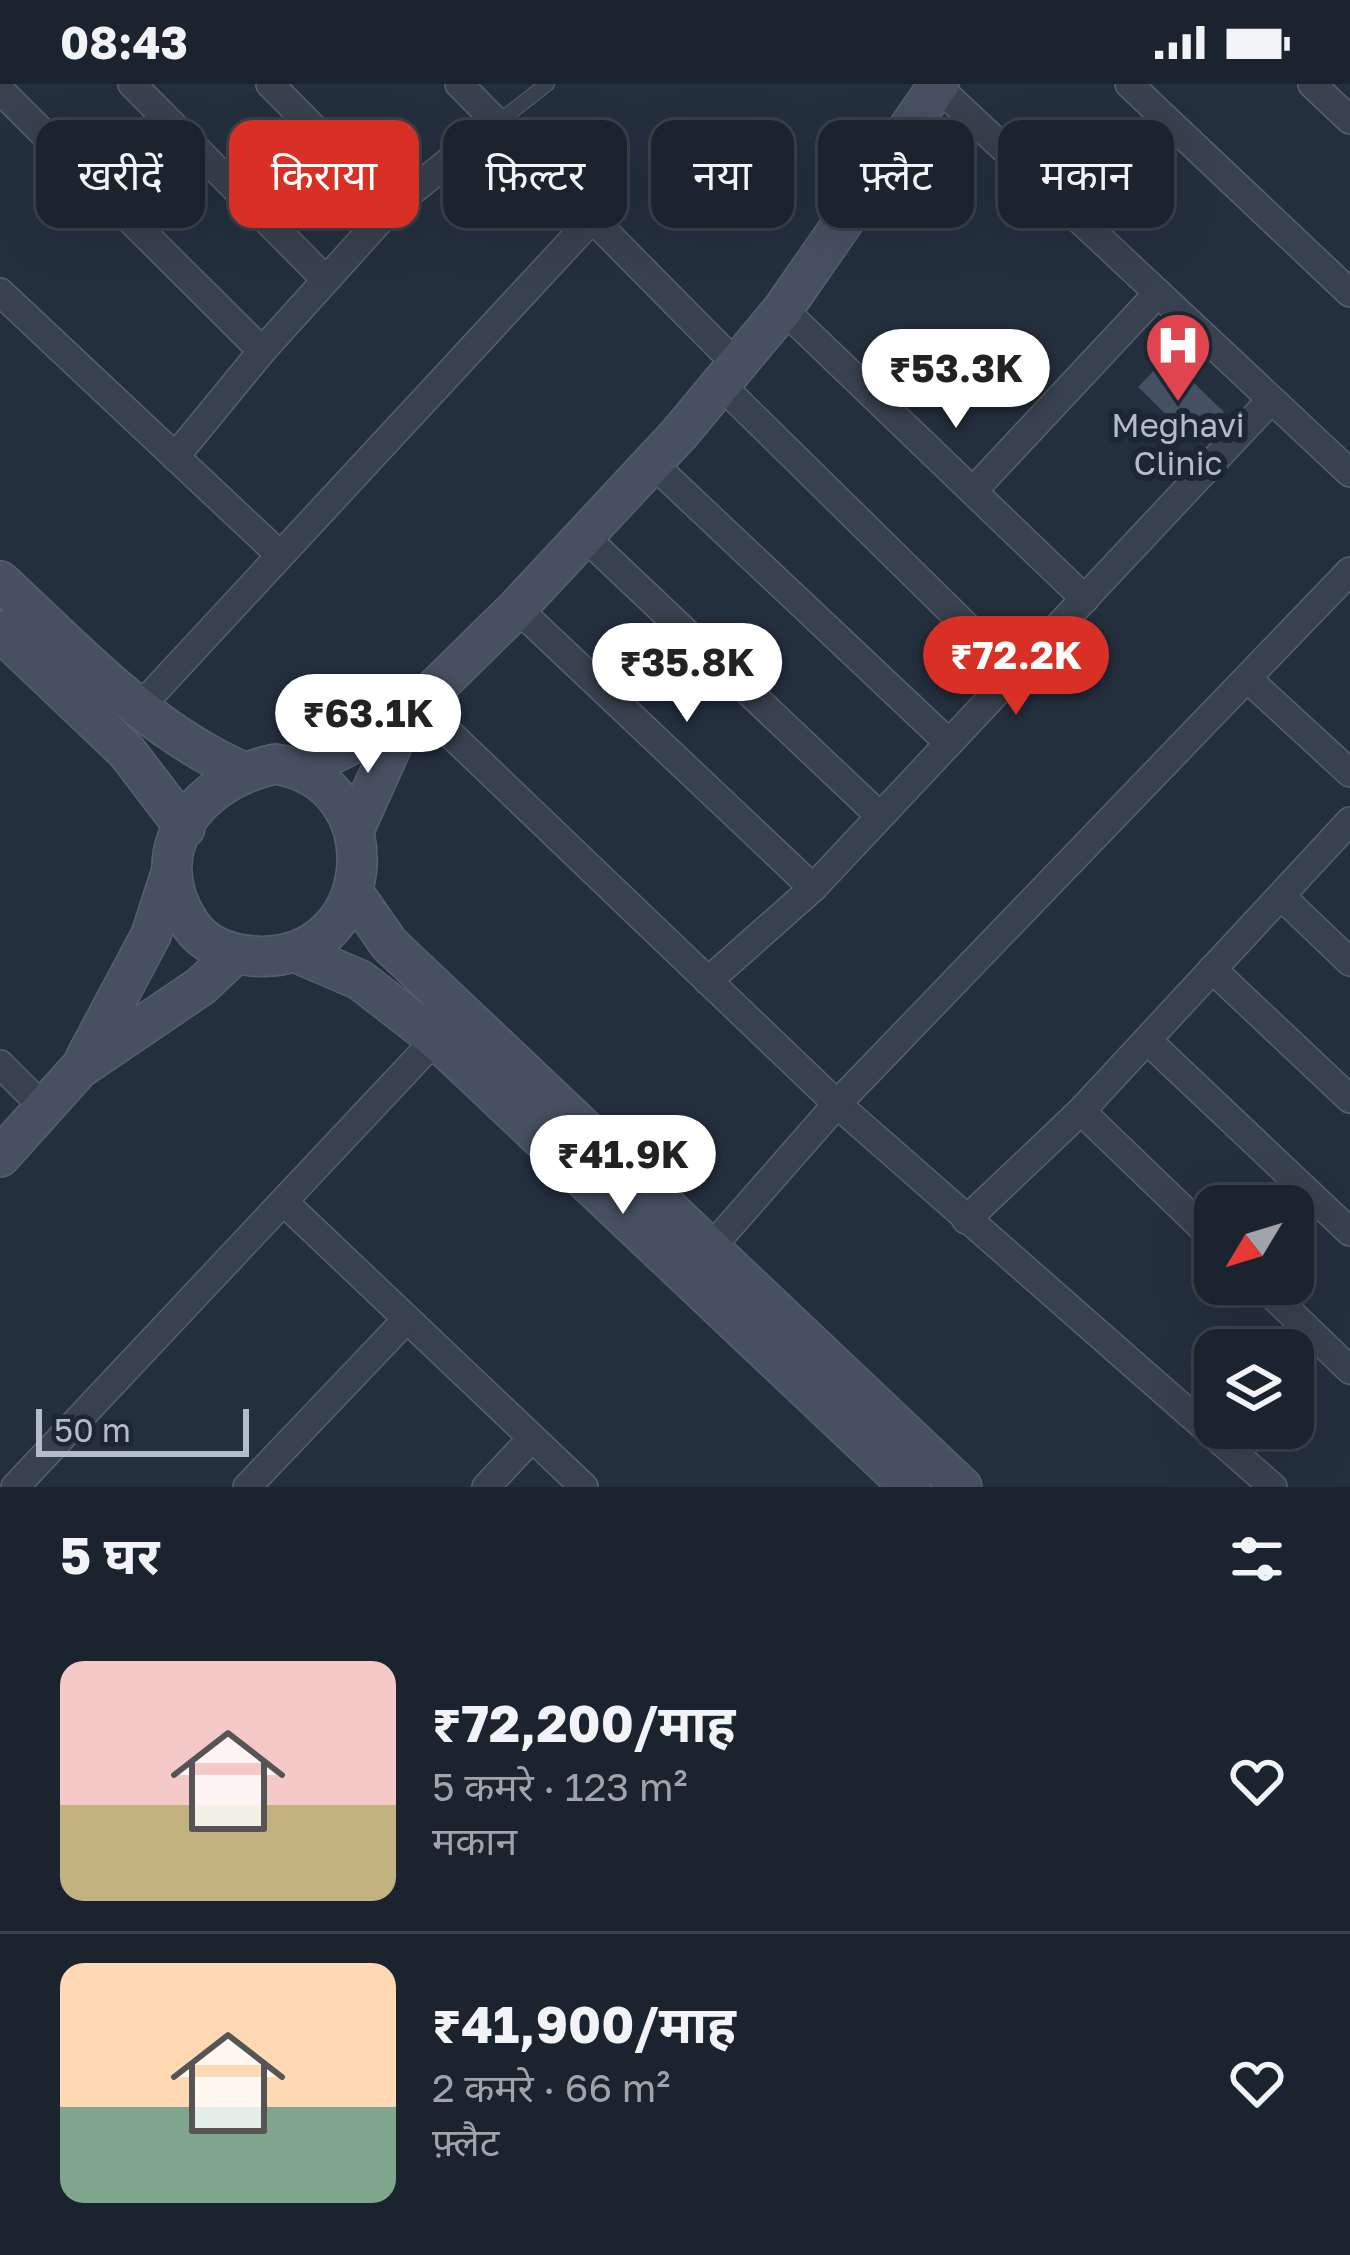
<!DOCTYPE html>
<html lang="hi">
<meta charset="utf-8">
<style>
body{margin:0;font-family:"Golos Text","Noto Sans Devanagari",sans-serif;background:#282f3a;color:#f1f3f6;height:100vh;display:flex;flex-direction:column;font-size:45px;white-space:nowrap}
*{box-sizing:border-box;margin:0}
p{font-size:39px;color:#a0a4aa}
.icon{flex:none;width:66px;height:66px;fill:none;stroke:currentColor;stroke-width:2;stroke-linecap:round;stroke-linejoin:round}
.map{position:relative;height:1403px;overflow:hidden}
.details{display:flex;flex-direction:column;background:#1b232e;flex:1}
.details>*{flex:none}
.guide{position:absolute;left:36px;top:36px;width:1278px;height:108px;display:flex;gap:24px}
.needle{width:78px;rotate:232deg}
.tools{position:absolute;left:1194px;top:1101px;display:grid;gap:24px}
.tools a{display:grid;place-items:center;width:120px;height:120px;border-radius:24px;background:#1b232e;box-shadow:0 12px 48px #0002,0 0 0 3px #39404a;font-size:60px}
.scale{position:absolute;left:36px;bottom:30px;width:213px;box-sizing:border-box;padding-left:12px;border:6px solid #b4bcc9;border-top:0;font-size:33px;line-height:42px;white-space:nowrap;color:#b4bcc9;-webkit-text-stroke:9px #1d2633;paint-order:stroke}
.price{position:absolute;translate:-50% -102px;padding:0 27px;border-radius:42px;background:#fff;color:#222;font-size:39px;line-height:78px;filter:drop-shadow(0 3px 6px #0008)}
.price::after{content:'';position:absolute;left:50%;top:72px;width:36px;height:27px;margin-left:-18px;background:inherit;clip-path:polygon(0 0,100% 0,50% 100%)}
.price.on{background:#d93025;color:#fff}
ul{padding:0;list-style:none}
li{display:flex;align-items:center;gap:36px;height:300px;padding:0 60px}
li+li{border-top:3px solid #39404a}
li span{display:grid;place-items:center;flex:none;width:336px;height:240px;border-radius:24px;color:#555}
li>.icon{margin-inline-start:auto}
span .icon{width:144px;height:144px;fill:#fffc;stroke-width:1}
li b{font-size:51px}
h2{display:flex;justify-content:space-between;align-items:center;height:144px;padding:0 60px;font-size:51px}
.pill{padding:0 42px;border-radius:24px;background:#1b232e;box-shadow:0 12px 48px #0002,0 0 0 3px #39404a;font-size:42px;line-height:108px}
.pill.on{background:#d93025;color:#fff}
.status{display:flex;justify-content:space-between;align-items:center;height:84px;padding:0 60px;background:#1b232e;direction:ltr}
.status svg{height:33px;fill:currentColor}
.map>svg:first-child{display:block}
</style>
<div class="status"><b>08:43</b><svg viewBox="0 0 49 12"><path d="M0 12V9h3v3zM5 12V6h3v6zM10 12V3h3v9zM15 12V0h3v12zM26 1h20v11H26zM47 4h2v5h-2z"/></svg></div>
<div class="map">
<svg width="1350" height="1403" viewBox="0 0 1350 1403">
<rect width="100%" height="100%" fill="#242f3e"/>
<polygon fill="#455162" points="1167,273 1224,328 1194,358 1138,303"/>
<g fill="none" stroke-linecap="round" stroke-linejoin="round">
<defs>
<polyline id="lane" points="497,39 547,0"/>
<g id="street">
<polyline points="132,0 325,195"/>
<polyline points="270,0 392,123"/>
<polyline points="459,0 737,281"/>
<polyline points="1129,0 1350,209"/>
<polyline points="1312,0 1350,36"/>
<polyline points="937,2 1350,389"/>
<polyline points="0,6 262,267"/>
<polyline points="0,208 280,471"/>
<polyline points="783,225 1085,515"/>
<polyline points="720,300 1014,589"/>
<polyline points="175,373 262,267 392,123 497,39"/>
<polyline points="652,379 949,659"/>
<polyline points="973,407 1158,209"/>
<polyline points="584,452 880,732"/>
<polyline points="517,524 813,804"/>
<polyline points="1248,595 1350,689"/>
<polyline points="419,620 837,1020 1273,1403"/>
<polyline points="139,624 593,134"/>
<polyline points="1281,812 1350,878"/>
<polyline points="1212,885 1350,1015"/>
<polyline points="708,897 813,804 1271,316"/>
<polyline points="1147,956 1350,1148"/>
<polyline points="0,980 44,1024"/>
<polyline points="1081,1027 1215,1156"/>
<polyline points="285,1119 584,1403"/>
<polyline points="966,1136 1081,1027 1350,737"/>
<polyline points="701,1175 837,1020 1350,487"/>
<polyline points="1261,1200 1350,1286"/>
<polyline points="15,1403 436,955"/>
<polyline points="247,1403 407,1235"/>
<polyline points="486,1403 532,1354"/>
</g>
<g id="secondary">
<path d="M0,497C75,566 146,645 241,687"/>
<polyline points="0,547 127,668 185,744"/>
<path d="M275,680C396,698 379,882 252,872C228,870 204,861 190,840C141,765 199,696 275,680Z"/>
<polyline points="303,684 404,635 517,524 680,349 783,225 939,0"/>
<polyline points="355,744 404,635"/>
<polyline points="353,808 389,860 962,1403"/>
<polyline points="295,868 360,896 436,955 910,1403"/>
<polyline points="85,975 151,851 171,789"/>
<polyline points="0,1073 79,985 201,902 234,871"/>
</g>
</defs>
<use href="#lane" stroke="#565f6c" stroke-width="16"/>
<use href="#street" stroke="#565f6c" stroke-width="30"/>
<use href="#secondary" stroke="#565f6c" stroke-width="42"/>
<use href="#lane" stroke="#38414e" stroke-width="14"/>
<use href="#street" stroke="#38414e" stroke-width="27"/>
<use href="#secondary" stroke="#465061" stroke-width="39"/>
</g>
<defs>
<symbol id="hospital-pin" viewBox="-11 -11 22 30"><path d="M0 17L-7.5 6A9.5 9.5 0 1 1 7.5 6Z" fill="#e0444e" stroke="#1d2633"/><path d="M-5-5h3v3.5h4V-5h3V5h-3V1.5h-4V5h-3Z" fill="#fff"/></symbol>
</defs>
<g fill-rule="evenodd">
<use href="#hospital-pin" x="1140" y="223" width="76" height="104"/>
</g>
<g text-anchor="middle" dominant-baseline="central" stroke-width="12" stroke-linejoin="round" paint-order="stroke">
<g font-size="33" fill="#b4bcc9" stroke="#1d2633">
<text x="1178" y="340">Meghavi<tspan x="1178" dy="38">Clinic</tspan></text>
</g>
</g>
</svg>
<div class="tools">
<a><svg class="needle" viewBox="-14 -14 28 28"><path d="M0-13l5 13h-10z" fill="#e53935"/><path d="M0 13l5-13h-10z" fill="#a0a4aa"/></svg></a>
<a><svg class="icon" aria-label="layers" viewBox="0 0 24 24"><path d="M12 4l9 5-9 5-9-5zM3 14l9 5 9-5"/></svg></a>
</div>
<div class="scale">50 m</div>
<b class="price" style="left:956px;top:347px">₹53.3K</b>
<b class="price on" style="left:1016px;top:634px">₹72.2K</b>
<b class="price" style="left:687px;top:641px">₹35.8K</b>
<b class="price" style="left:368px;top:692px">₹63.1K</b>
<b class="price" style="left:623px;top:1133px">₹41.9K</b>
<div class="guide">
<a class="pill">खरीदें</a>
<a class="pill on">किराया</a>
<a class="pill">फ़िल्टर</a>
<a class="pill">नया</a>
<a class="pill">फ़्लैट</a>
<a class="pill">मकान</a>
</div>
</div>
<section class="details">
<h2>5 घर<svg class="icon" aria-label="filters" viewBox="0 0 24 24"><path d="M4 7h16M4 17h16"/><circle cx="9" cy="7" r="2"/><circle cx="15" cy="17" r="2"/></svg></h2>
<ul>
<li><span style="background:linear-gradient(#f6c9c9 60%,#c2b280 0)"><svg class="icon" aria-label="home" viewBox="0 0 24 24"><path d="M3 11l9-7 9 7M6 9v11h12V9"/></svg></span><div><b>₹72,200/माह</b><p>5 कमरे · 123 m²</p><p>मकान</p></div><svg class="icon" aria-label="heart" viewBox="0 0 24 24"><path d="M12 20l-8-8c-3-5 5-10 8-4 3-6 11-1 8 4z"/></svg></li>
<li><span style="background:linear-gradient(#ffd9b3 60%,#7fa58c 0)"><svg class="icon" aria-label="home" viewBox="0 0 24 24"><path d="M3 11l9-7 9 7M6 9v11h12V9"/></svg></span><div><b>₹41,900/माह</b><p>2 कमरे · 66 m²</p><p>फ़्लैट</p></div><svg class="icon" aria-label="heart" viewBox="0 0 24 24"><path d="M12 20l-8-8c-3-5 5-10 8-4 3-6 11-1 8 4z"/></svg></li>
</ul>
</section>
